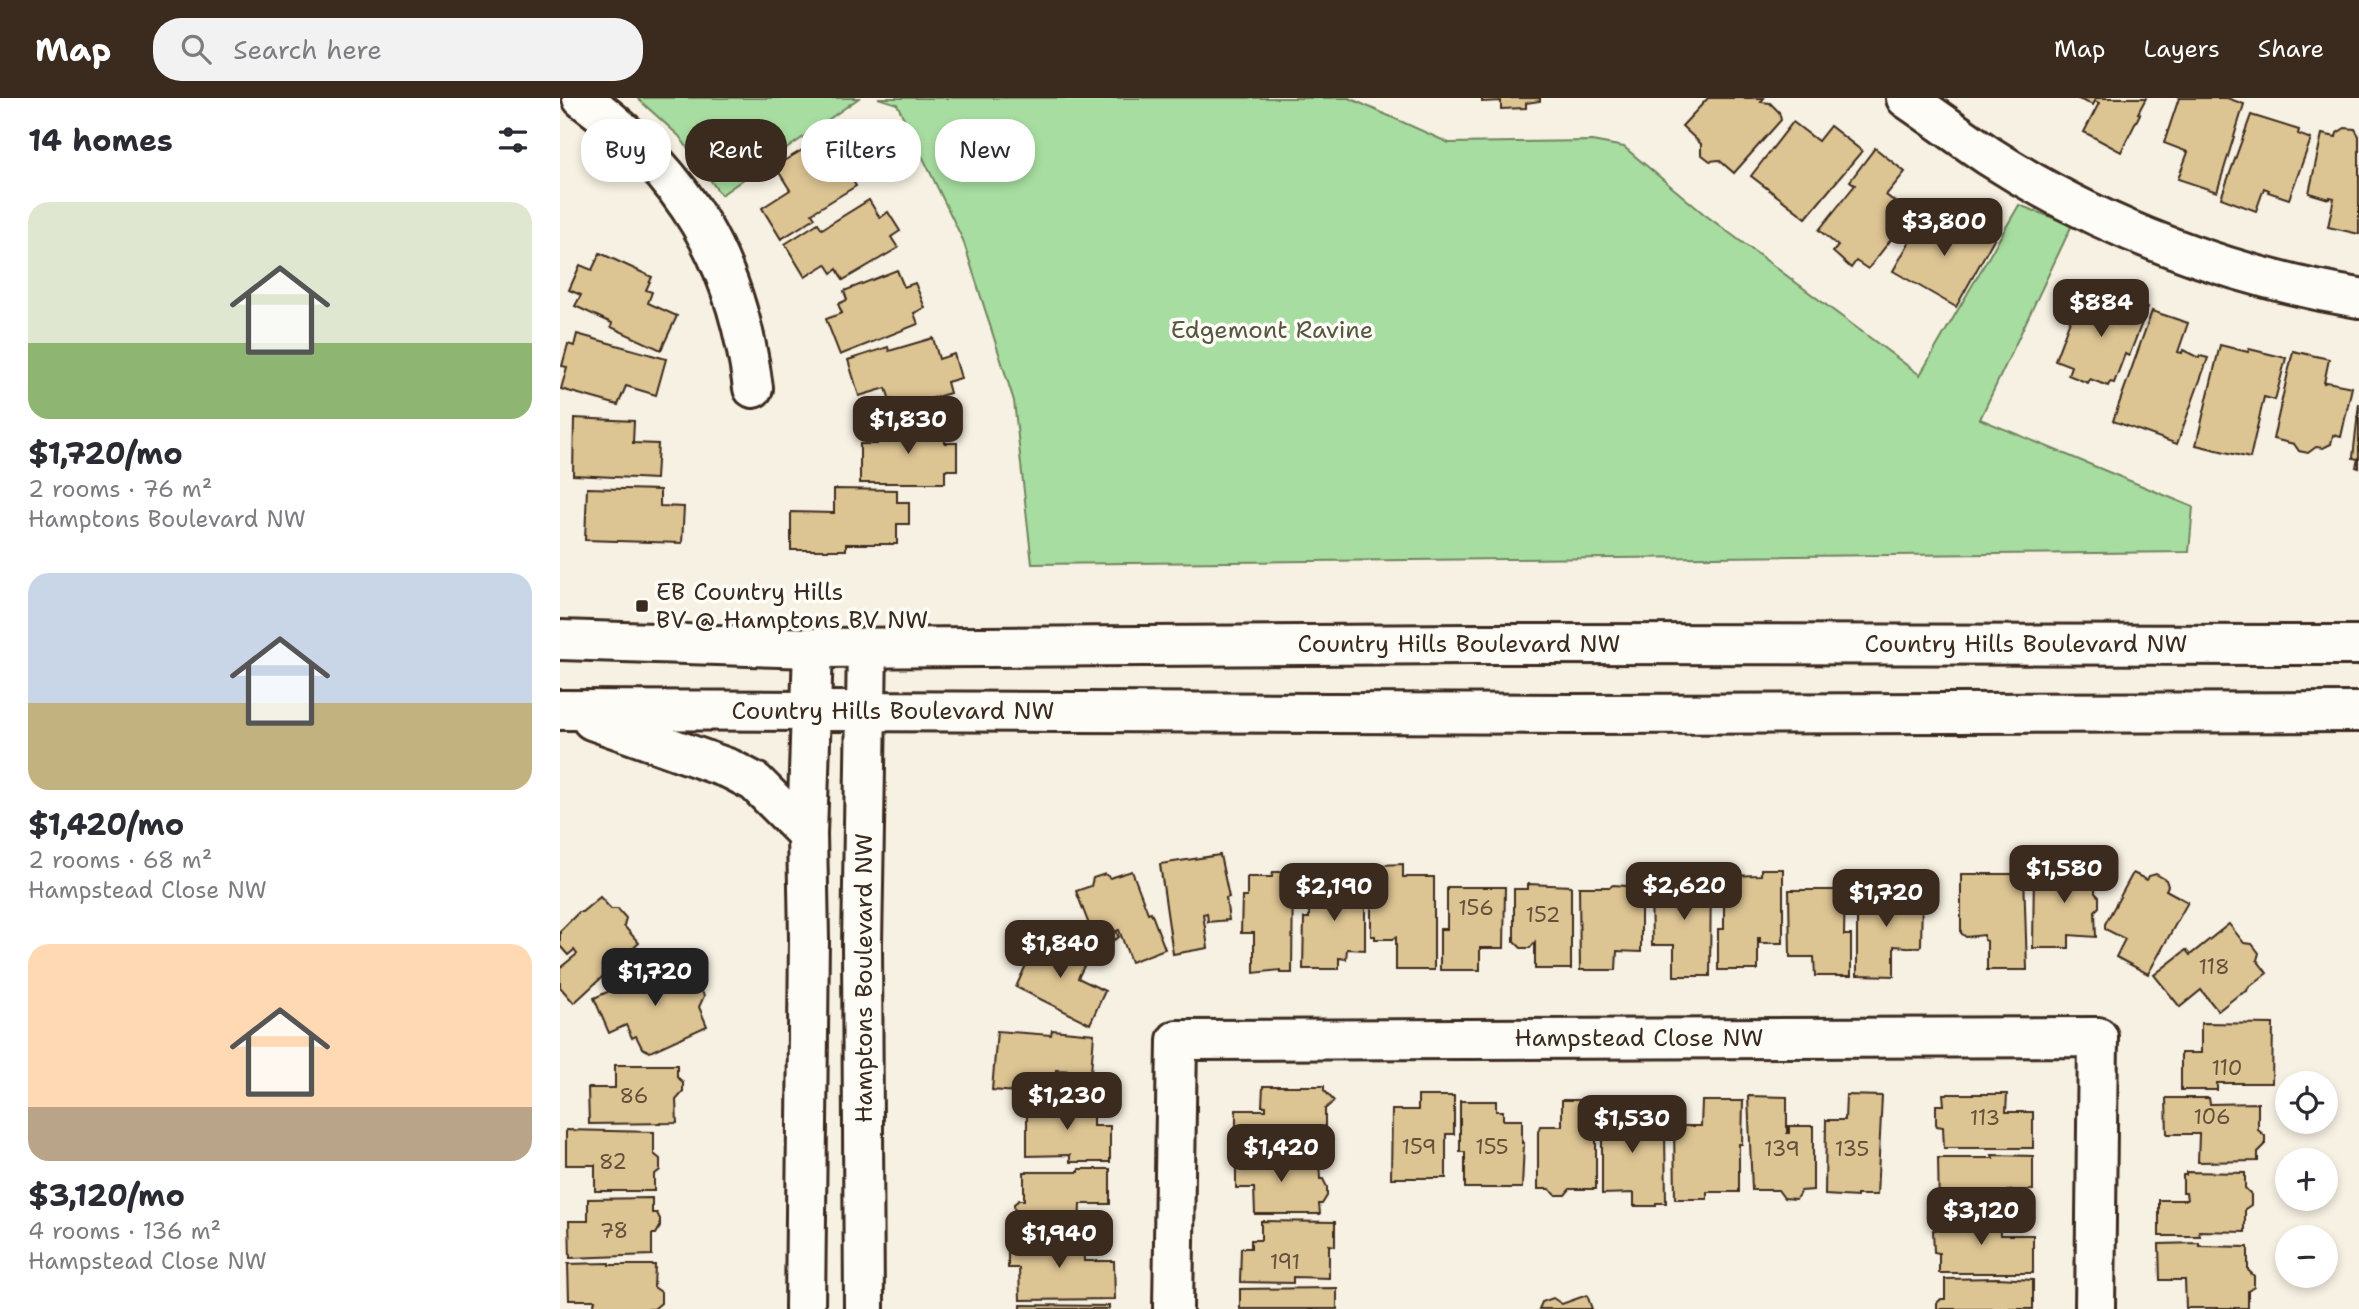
<!DOCTYPE html>
<meta charset="utf-8">
<style>
body{margin:0;font-family:"Shantell Sans",sans-serif;background:#f2f2f3;color:#2b2b33;height:100vh;display:flex;flex-direction:column;font-size:26px;white-space:nowrap}
*{box-sizing:border-box;margin:0}
p{font-size:23px;color:#7c7c81}
.icon{flex:none;width:38px;height:38px;fill:none;stroke:currentColor;stroke-width:2;stroke-linecap:round;stroke-linejoin:round}
.map{position:relative;flex:1;overflow:hidden}
.sheet{display:flex;flex-direction:column;background:#fff;width:560px}
.sheet>*{flex:none}
.top-card{position:absolute;left:21px;top:21px;width:665px;height:63px;display:flex;gap:14px}
.buttons{position:absolute;left:1715px;top:973px;display:grid;gap:14px}
.buttons a{display:grid;place-items:center;width:63px;height:63px;border-radius:50%;background:#fff;box-shadow:0 4px 10px #0003;font-size:35px}
.price{position:absolute;translate:-50% -60px;padding:0 16px;border-radius:14px;background:#3b2a1e;color:#fff;font-size:23px;line-height:46px;filter:drop-shadow(0 2px 4px #0008)}
.price::after{content:'';position:absolute;left:50%;top:42px;width:21px;height:16px;margin-left:-10px;background:inherit;clip-path:polygon(0 0,100% 0,50% 100%)}
.price.active{background:#222;color:#fff}
ul{padding:0;list-style:none}
li{display:grid;align-content:center;gap:14px;height:371px;padding:0 28px}
li span{display:grid;place-items:center;height:217px;border-radius:21px;color:#555}
li>.icon{margin-inline-start:auto}
span .icon{width:126px;height:126px;fill:#fffc;stroke-width:1}
li b{font-size:30px}
h2{display:flex;justify-content:space-between;align-items:center;height:84px;padding:0 28px;font-size:30px}
.pill{padding:0 24px;border-radius:28px;background:#fff;box-shadow:0 4px 10px #0003;font-size:24px;line-height:63px}
.pill.active{background:#3b2a1e;color:#fff}
header{display:flex;align-items:center;gap:42px;box-sizing:border-box;height:98px;padding:0 35px;background:#3b2a1e;color:#fff}
header strong{font-size:33px}
nav{display:flex;gap:38px;margin-inline-start:auto;font-size:24px}
.search{width:490px;height:63px;background:#f2f2f3;display:flex;align-items:center;gap:18px;box-sizing:border-box;padding:0 24px;border-radius:28px;color:#7c7c81;font-size:26px}
main{display:flex;flex:1;min-height:0}
.map>svg:first-child{display:block}
</style>
<header>
<strong>Map</strong>
<div class="search"><svg class="icon" aria-label="search" viewBox="0 0 24 24"><circle cx="10" cy="10" r="6"/><path d="M15 15l6 6"/></svg>Search here</div>
<nav><a>Map</a><a>Layers</a><a>Share</a></nav>
</header>
<main>
<section class="sheet">
<h2>14 homes<svg class="icon" aria-label="filters" viewBox="0 0 24 24"><path d="M4 7h16M4 17h16"/><circle cx="9" cy="7" r="2"/><circle cx="15" cy="17" r="2"/></svg></h2>
<ul>
<li><span style="background:linear-gradient(#dfe7d0 65%,#8fb573 0)"><svg class="icon" aria-label="home" viewBox="0 0 24 24"><path d="M3 11l9-7 9 7M6 9v11h12V9"/></svg></span><div><b>$1,720/mo</b><p>2 rooms · 76 m²</p><p>Hamptons Boulevard NW</p></div></li>
<li><span style="background:linear-gradient(#c9d6e8 60%,#c2b280 0)"><svg class="icon" aria-label="home" viewBox="0 0 24 24"><path d="M3 11l9-7 9 7M6 9v11h12V9"/></svg></span><div><b>$1,420/mo</b><p>2 rooms · 68 m²</p><p>Hampstead Close NW</p></div></li>
<li><span style="background:linear-gradient(#ffd9b3 75%,#b9a48a 0)"><svg class="icon" aria-label="home" viewBox="0 0 24 24"><path d="M3 11l9-7 9 7M6 9v11h12V9"/></svg></span><div><b>$3,120/mo</b><p>4 rooms · 136 m²</p><p>Hampstead Close NW</p></div></li>
</ul>
</section>
<div class="map">
<svg width="1799" height="1211" viewBox="0 0 1799 1211">
<rect width="100%" height="100%" fill="#f7f1e3"/>
<filter id="ink" filterUnits="userSpaceOnUse"><feTurbulence type="fractalNoise" baseFrequency=".0143" numOctaves="2"/><feDisplacementMap in="SourceGraphic" scale="14" xChannelSelector="R" yChannelSelector="G"/><feConvolveMatrix kernelMatrix="1 2 1 2 8 2 1 2 1" color-interpolation-filters="sRGB"/></filter>
<g filter="url(#ink)">
<g fill="#a7dda0" stroke="#71845f" stroke-width="2">
<polygon points="77,0 299,0 161,97 119,38"/>
<polygon points="318,0 789,0 889,45 1032,43 1064,49 1144,116 1360,277 1459,107 1512,127 1420,321 1633,409 1629,454 472,466 454,303 403,142 337,6"/>
</g>
<g fill="#ddc493" stroke="#3b2a1e" stroke-width="2">
<polygon points="922,0 980,0 980,3 966,5 966,10 941,11 941,3 922,4"/>
<polygon points="1148,0 1204,0 1201,4 1210,5 1219,14 1221,22 1174,75 1159,62 1150,63 1141,56 1141,46 1122,28"/>
<polygon points="1516,0 1586,0 1578,15 1580,16 1561,54 1524,34 1539,5 1535,3 1533,7"/>
<polygon points="1619,0 1667,0 1684,6 1657,94 1618,81 1628,54 1604,45"/>
<polygon points="1691,17 1739,32 1738,36 1751,41 1729,101 1708,94 1709,92 1704,90 1696,113 1661,100"/>
<polygon points="1233,24 1258,43 1270,28 1302,53 1246,120 1191,78"/>
<polygon points="1785,30 1795,31 1799,38 1799,136 1768,129 1774,100 1770,99 1769,101 1749,95 1762,36 1776,39 1777,35"/>
<polygon points="266,38 296,88 252,115 255,120 221,141 202,110 230,92 215,68"/>
<polygon points="1315,50 1345,74 1326,97 1351,116 1308,171 1296,163 1291,170 1273,154 1278,148 1259,132 1295,87 1290,83"/>
<polygon points="309,102 320,120 328,114 340,133 331,139 338,150 283,182 277,171 272,175 266,166 245,179 225,146 258,125 262,131"/>
<polygon points="1399,119 1435,139 1396,209 1333,173 1363,120 1390,135"/>
<polygon points="40,155 92,179 86,192 92,194 88,205 117,218 101,252 51,229 52,225 15,208 21,197 9,192 20,167 32,172"/>
<polygon points="337,172 344,189 355,185 365,210 354,215 358,226 280,257 266,221 282,215 278,206 287,202 284,193"/>
<polygon points="1548,193 1588,209 1569,258 1565,256 1554,285 1550,284 1548,288 1530,281 1528,285 1508,277 1511,268 1495,262 1515,209 1538,218"/>
<polygon points="1592,213 1628,225 1618,254 1622,255 1623,252 1639,260 1640,258 1648,260 1617,346 1553,323"/>
<polygon points="17,236 106,261 96,297 66,288 58,307 1,291 7,269 2,268 8,246 14,248"/>
<polygon points="373,240 379,261 394,256 401,280 387,284 390,295 333,312 326,290 299,298 288,262 328,249 329,253"/>
<polygon points="1660,247 1688,254 1689,251 1726,260 1715,302 1704,299 1690,360 1636,347"/>
<polygon points="1733,253 1769,261 1764,285 1767,284 1792,289 1781,339 1773,337 1771,346 1763,350 1756,349 1748,355 1739,353 1734,346 1713,341"/>
<polygon points="1799,305 1799,370 1796,369 1798,361 1793,360"/>
<polygon points="14,320 74,323 73,345 98,346 96,381 13,377"/>
<polygon points="347,325 385,327 385,345 397,345 397,372 385,372 385,385 300,385 300,346 317,346 317,337 327,337 327,326"/>
<polygon points="27,390 100,392 100,408 124,409 122,445 25,442"/>
<polygon points="274,391 337,392 337,404 349,404 349,426 337,426 337,446 286,446 286,452 231,452 231,414 274,415"/>
<polygon points="660,757 669,799 666,800 669,822 648,824 647,815 643,816 648,850 613,856 600,766"/>
<polygon points="1506,765 1513,765 1518,769 1536,769 1535,795 1539,799 1539,809 1535,813 1536,839 1509,837 1509,850 1473,850 1474,769 1501,769"/>
<polygon points="843,766 843,779 874,779 874,872 836,872 836,839 833,841 815,841 815,838 811,838 811,770 820,770 820,767"/>
<polygon points="1201,771 1223,771 1223,845 1200,845 1200,840 1198,840 1198,872 1158,872 1158,831 1164,831 1164,778 1201,777"/>
<polygon points="572,773 588,815 591,814 605,851 571,864 559,832 556,833 559,839 556,841 537,847 516,793 531,788 533,780 545,776 550,780"/>
<polygon points="713,774 723,774 725,779 733,779 732,875 720,875 720,872 694,875 694,835 681,835 682,799 687,799 687,779 712,779"/>
<polygon points="1573,775 1587,782 1589,778 1596,776 1606,782 1608,788 1606,792 1628,804 1588,876 1556,859 1565,841 1545,831 1545,826"/>
<polygon points="1116,776 1151,776 1150,878 1114,878 1114,847 1092,847 1091,786 1116,785"/>
<polygon points="1401,776 1464,776 1467,872 1427,872 1427,843 1424,842 1424,837 1406,839 1401,835"/>
<polygon points="749,784 805,784 805,852 787,851 786,861 779,860 779,871 743,871 744,820 749,820"/>
<polygon points="968,786 1011,788 1011,871 975,871 975,844 970,850 961,850 954,843 954,791 968,791"/>
<polygon points="1053,787 1081,789 1081,854 1057,853 1056,872 1020,872 1019,789 1050,789"/>
<polygon points="887,789 945,789 944,850 920,850 920,872 880,872 880,831 887,831"/>
<polygon points="1316,791 1351,792 1351,802 1362,802 1361,847 1359,850 1334,848 1334,878 1297,877 1297,795 1316,795"/>
<polygon points="1229,792 1285,792 1284,837 1291,837 1291,878 1255,878 1254,859 1230,859"/>
<polygon points="40,799 51,811 58,811 66,820 64,828 79,845 14,905 0,889 0,870 17,856 14,852 8,857 0,848 0,833 19,814 22,814"/>
<polygon points="1669,826 1684,845 1692,846 1699,855 1697,862 1707,875 1688,890 1687,893 1677,898 1658,913 1641,892 1620,909 1594,877 1626,852 1630,857"/>
<polygon points="482,839 524,858 527,862 518,880 545,893 530,926 456,889 471,856 469,850 473,840"/>
<polygon points="119,865 127,884 139,887 144,898 139,909 147,928 90,954 82,950 76,938 72,940 66,927 49,935 34,900 69,884 71,887"/>
<polygon points="1641,925 1713,926 1712,985 1657,985 1657,992 1621,992 1621,955 1641,955"/>
<polygon points="492,932 534,936 531,974 496,972 495,993 492,993 492,997 432,992 437,933 491,937"/>
<polygon points="55,967 117,967 117,979 123,984 123,994 116,1002 117,1025 29,1026 28,990 55,990"/>
<polygon points="703,988 764,988 764,992 774,1003 765,1011 765,1048 676,1048 676,1012 706,1012 706,1008 702,1008"/>
<polygon points="1383,996 1447,996 1446,1014 1473,1014 1473,1050 1384,1050 1383,1029 1377,1028 1376,1026 1376,1007 1384,1007"/>
<polygon points="1286,997 1322,998 1317,1097 1297,1097 1297,1099 1265,1097 1266,1022 1285,1022"/>
<polygon points="858,998 894,998 894,1036 886,1036 886,1080 831,1080 832,1012 858,1012"/>
<polygon points="1188,998 1227,999 1227,1035 1229,1035 1229,1028 1253,1028 1253,1092 1241,1093 1236,1101 1224,1100 1218,1092 1192,1092"/>
<polygon points="1606,1000 1649,1000 1650,1006 1698,1005 1698,1032 1705,1038 1705,1047 1698,1054 1698,1063 1638,1064 1639,1036 1607,1036"/>
<polygon points="1002,1002 1036,1002 1036,1091 1010,1091 1005,1097 996,1097 989,1091 978,1091 978,1034 980,1028 1002,1028"/>
<polygon points="1042,1002 1080,1002 1080,1033 1105,1033 1106,1105 1096,1105 1096,1108 1074,1108 1074,1095 1042,1096"/>
<polygon points="467,1003 533,1003 533,1028 550,1028 550,1064 510,1064 510,1057 467,1058"/>
<polygon points="900,1003 936,1003 936,1013 943,1013 943,1022 962,1022 962,1045 964,1045 962,1090 905,1090 905,1054 900,1054"/>
<polygon points="1142,1003 1183,1003 1182,1046 1179,1046 1179,1094 1147,1094 1147,1101 1115,1101 1114,1028 1141,1028"/>
<polygon points="6,1032 94,1034 94,1056 100,1061 100,1072 94,1077 94,1093 35,1093 35,1067 6,1067"/>
<polygon points="676,1055 716,1055 716,1062 759,1062 760,1081 763,1081 767,1089 767,1098 762,1106 759,1106 760,1116 695,1116 694,1090 676,1090"/>
<polygon points="1432,1057 1473,1058 1473,1092 1447,1093 1447,1102 1432,1102 1432,1112 1379,1112 1378,1060 1433,1060"/>
<polygon points="519,1071 550,1071 550,1106 520,1106 519,1132 464,1132 464,1123 459,1123 455,1118 454,1106 459,1102 464,1102 464,1074 519,1074"/>
<polygon points="1626,1074 1685,1075 1685,1090 1691,1096 1691,1107 1685,1111 1685,1134 1639,1133 1640,1138 1599,1138 1599,1102 1627,1102 1626,1095 1623,1095 1623,1077 1626,1077"/>
<polygon points="92,1100 92,1115 97,1115 100,1121 100,1129 96,1136 92,1136 92,1157 10,1160 9,1123 28,1123 28,1101"/>
<polygon points="1379,1118 1439,1118 1440,1137 1473,1137 1473,1175 1379,1175 1379,1155 1374,1154 1373,1132 1379,1132"/>
<polygon points="701,1123 775,1124 775,1148 769,1147 769,1180 733,1179 733,1185 680,1184 681,1150 691,1150 691,1142 701,1142"/>
<polygon points="451,1138 523,1140 524,1163 554,1163 555,1201 460,1202 459,1170 448,1170 448,1147 451,1147"/>
<polygon points="1639,1145 1639,1148 1688,1149 1688,1172 1694,1178 1694,1189 1688,1193 1688,1210 1626,1210 1625,1182 1600,1182 1599,1146"/>
<polygon points="49,1165 49,1167 95,1167 94,1189 101,1194 101,1205 94,1211 33,1211 35,1202 9,1202 8,1166"/>
<polygon points="1438,1180 1473,1182 1473,1211 1377,1211 1377,1205 1381,1201 1385,1201 1385,1181"/>
<polygon points="777,1190 777,1211 680,1211 680,1191"/>
<polygon points="1027,1197 1032,1211 979,1211 982,1204 993,1200 1002,1206"/>
<polygon points="461,1207 549,1208 549,1211 461,1211"/>
</g>
<g fill="none" stroke-linecap="round" stroke-linejoin="round">
<defs>
<g id="street">
<path d="M22,0C125,76 177,162 193,290"/>
<path d="M1346,0C1374,19 1401,39 1429,58C1539,129 1670,179 1799,200"/>
<polyline points="613,1211 617,942 1538,939 1535,1211"/>
</g>
<g id="secondary">
<polyline points="0,542 253,550 916,546 1799,547"/>
<polyline points="0,612 1011,616 1799,614"/>
<polyline points="32,622 170,671 195,684 247,736"/>
<polyline points="245,1211 249,841 247,736 253,550"/>
<polyline points="304,1211 302,847 307,549"/>
</g>
</defs>
<use href="#street" stroke="#3b2a1e" stroke-width="44"/>
<use href="#secondary" stroke="#3b2a1e" stroke-width="44"/>
<use href="#street" stroke="#fdfcf7" stroke-width="38"/>
<use href="#secondary" stroke="#fdfcf7" stroke-width="38"/>
</g>
</g>
<rect fill="#3b2a1e" stroke="#fdfcf7" stroke-width="2.5" x="75" y="501" width="14" height="14" rx="3.5"/>
<g text-anchor="middle" dominant-baseline="central" stroke-width="7" stroke-linejoin="round" paint-order="stroke">
<g font-size="21" fill="#64503b">
<text x="916" y="810">156</text>
<text x="983" y="817">152</text>
<text x="1654" y="869">118</text>
<text x="1667" y="970">110</text>
<text x="74" y="998">86</text>
<text x="1652" y="1019">106</text>
<text x="1425" y="1020">113</text>
<text x="859" y="1049">159</text>
<text x="932" y="1049">155</text>
<text x="1222" y="1051">139</text>
<text x="1292" y="1051">135</text>
<text x="53" y="1064">82</text>
<text x="54" y="1133">78</text>
<text x="725" y="1164">191</text>
</g>
<g font-size="24" fill="#56573e" stroke="#fdfcf7">
<text x="712" y="232">Edgemont Ravine</text>
</g>
<g font-size="24" fill="#3b2a1e" stroke="#fdfcf7" text-anchor="start">
<text x="96" y="494">EB Country Hills<tspan x="96" dy="28">BV @ Hamptons BV NW</tspan></text>
</g>
<g font-size="24" fill="#3b2a1e" stroke="#fdfcf7">
<text x="899" y="546">Country Hills Boulevard NW</text>
<text x="1466" y="546">Country Hills Boulevard NW</text>
<text x="333" y="613">Country Hills Boulevard NW</text>
<text transform="translate(304 880) rotate(-90)">Hamptons Boulevard NW</text>
<text x="1079" y="940">Hampstead Close NW</text>
</g>
</g>
</svg>
<div class="buttons">
<a><svg class="icon" aria-label="locate" viewBox="0 0 24 24"><circle cx="12" cy="12" r="6"/><path d="M12 2v4M12 18v4M2 12h4M18 12h4"/></svg></a>
<a>+</a>
<a>−</a>
</div>
<b class="price" style="left:1384px;top:160px">$3,800</b>
<b class="price" style="left:1541px;top:241px">$884</b>
<b class="price" style="left:348px;top:358px">$1,830</b>
<b class="price" style="left:1504px;top:807px">$1,580</b>
<b class="price" style="left:1124px;top:824px">$2,620</b>
<b class="price" style="left:774px;top:825px">$2,190</b>
<b class="price" style="left:1326px;top:831px">$1,720</b>
<b class="price" style="left:500px;top:882px">$1,840</b>
<b class="price active" style="left:95px;top:910px">$1,720</b>
<b class="price" style="left:507px;top:1034px">$1,230</b>
<b class="price" style="left:1072px;top:1057px">$1,530</b>
<b class="price" style="left:721px;top:1086px">$1,420</b>
<b class="price" style="left:1421px;top:1149px">$3,120</b>
<b class="price" style="left:499px;top:1172px">$1,940</b>
<div class="top-card">
<a class="pill">Buy</a>
<a class="pill active">Rent</a>
<a class="pill">Filters</a>
<a class="pill">New</a>
</div>
</div>
</main>
